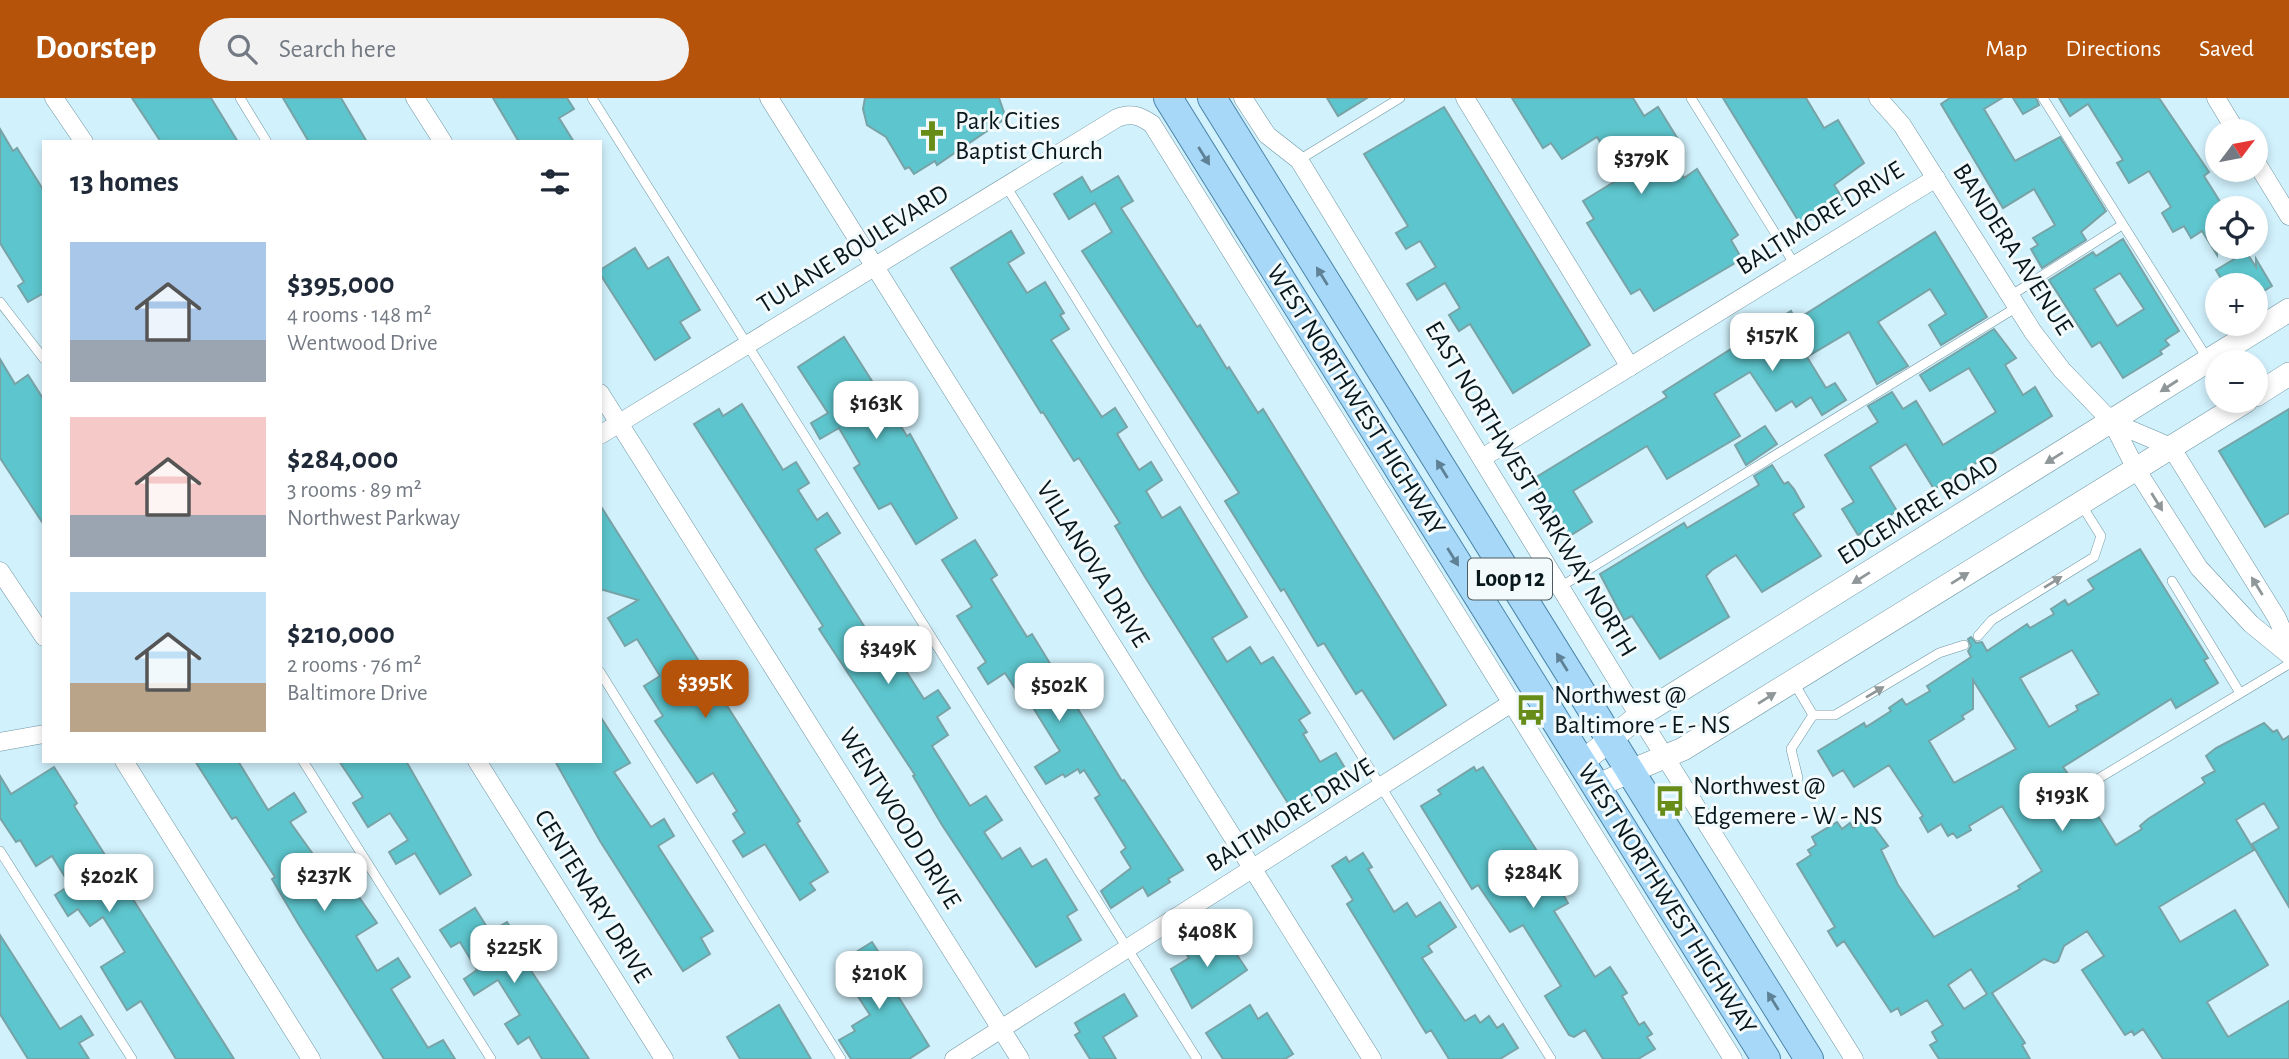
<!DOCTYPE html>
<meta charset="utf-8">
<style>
body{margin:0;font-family:"Alegreya Sans",sans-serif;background:#f2f2f3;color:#1f2937;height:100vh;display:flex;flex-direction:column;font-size:26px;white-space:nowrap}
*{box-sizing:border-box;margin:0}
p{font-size:23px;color:#747a83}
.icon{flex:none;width:38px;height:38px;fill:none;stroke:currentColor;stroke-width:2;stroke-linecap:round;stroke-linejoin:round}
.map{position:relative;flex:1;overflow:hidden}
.panel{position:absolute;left:42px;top:42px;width:560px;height:623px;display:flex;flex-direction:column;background:#fff;border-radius:0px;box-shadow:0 4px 10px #0003}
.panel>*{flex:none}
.needle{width:46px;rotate:58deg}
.controls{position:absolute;left:2205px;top:21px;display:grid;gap:14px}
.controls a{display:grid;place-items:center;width:63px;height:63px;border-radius:50%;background:#fff;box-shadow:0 4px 10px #0003;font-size:35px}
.price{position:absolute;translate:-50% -60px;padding:0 16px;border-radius:14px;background:#fff;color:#222;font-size:23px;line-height:46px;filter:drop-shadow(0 2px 4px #0008)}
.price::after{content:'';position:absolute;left:50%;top:42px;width:21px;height:16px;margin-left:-10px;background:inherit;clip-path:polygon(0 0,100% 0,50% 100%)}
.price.current{background:#b45309;color:#fff}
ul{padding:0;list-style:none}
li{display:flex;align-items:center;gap:21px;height:175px;padding:0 28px}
li span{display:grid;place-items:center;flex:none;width:196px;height:140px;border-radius:0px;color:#555}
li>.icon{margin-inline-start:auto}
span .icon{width:84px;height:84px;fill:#fffc;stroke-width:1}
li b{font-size:30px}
h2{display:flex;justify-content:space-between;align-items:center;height:84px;padding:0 28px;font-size:30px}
header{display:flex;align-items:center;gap:42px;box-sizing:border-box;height:98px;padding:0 35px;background:#b45309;color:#fff}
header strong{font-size:33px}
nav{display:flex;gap:38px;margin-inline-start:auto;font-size:24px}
.search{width:490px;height:63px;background:#f2f2f3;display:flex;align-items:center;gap:18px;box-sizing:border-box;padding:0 24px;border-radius:38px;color:#747a83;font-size:26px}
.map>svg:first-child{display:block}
</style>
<header>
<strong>Doorstep</strong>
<div class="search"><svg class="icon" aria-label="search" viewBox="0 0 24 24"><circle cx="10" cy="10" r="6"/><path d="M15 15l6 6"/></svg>Search here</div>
<nav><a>Map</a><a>Directions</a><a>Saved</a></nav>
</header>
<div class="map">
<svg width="2289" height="961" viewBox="0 0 2289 961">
<rect width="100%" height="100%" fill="#d1f1fc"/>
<g fill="#5dc5cd" stroke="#78a3a6" stroke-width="2" fill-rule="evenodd">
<polygon points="132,0 211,0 238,44 161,44"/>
<polygon points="283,0 341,0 367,44 309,44"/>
<polygon points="493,0 567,0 574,11 559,20 574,44 519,44"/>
<polygon points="865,0 999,0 1006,20 937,67 935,63 914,76 909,69 905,71 886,39 867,27 863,11"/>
<polygon points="1327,0 1367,0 1338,18"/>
<polygon points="1512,0 1633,0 1644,18 1658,9 1679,43 1666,51 1684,80 1697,71 1738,137 1731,142 1742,161 1654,213 1640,191 1631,196 1587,125 1594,121 1583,103 1622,79 1597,39 1562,61 1551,45 1543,50"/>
<polygon points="1723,0 1806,0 1824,30 1838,22 1864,65 1834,87 1843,101 1801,127"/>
<polygon points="1950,0 2002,0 1984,11 2015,63 2060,39 2106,113 2081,134 2086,142 2042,170 2031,151 2038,147 2033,140 2055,127 2034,91 2003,110 1941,6"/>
<polygon points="2013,0 2036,0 2039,7 2023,16"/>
<polygon points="2059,0 2159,0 2209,74 2204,78 2224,110 2217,110 2217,157 2202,133 2191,140 2184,128 2173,134 2162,115 2171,109 2149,73 2129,85 2117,65 2123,62 2088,6 2070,18"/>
<polygon points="1444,9 1590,247 1513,295 1470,226 1459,233 1449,217 1460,210 1445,185 1417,202 1407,186 1436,169 1420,143 1406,151 1396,135 1408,128 1364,56"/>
<polygon points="0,31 13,53 17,50 44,93 44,195 28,204 18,188 24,184 0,145"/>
<polygon points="1118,78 1133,103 1121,110 1197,229 1200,227 1227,271 1229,269 1258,315 1263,311 1446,607 1394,641 1362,592 1356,596 1324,545 1318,548 1284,491 1281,493 1225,403 1239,395 1082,153 1112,134 1095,105 1069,121 1054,96 1082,79 1091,94"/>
<polygon points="1011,133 1024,155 1008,165 1027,195 1045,184 1064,215 1060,217 1069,231 1051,242 1102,319 1115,310 1127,329 1117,336 1139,372 1151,364 1162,382 1146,393 1162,420 1180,409 1247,519 1212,540 1227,564 1250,549 1261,566 1273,559 1310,615 1299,622 1307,634 1303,636 1320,664 1336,655 1348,675 1291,710 1145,479 1115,428 1120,425 1079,360 1074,363 1043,314 1041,315 951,170"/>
<polygon points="1935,134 1987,219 1941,247 1929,227 1946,216 1930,191 1878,224 1908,268 1877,286 1849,234 1807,259 1826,290 1835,285 1846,302 1822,317 1811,299 1796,309 1792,303 1776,313 1750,274 1714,296 1740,338 1667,381 1647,348 1573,393 1592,424 1568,439 1533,381 1667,299 1663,294 1791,213 1796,222"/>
<path d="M2123,141L2179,233L2165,242L2169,247L2160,253L2162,256L2123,280L2100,244L2092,249L2049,182L2093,154L2096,158ZM2120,175L2144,211L2117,228L2094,191Z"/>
<polygon points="635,150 648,171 668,159 700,212 680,224 690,240 655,262 600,176 600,172"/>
<polygon points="2246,154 2256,169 2256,161 2272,188 2256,198 2256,187 2225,187 2216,172"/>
<polygon points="1994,231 2016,260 2005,267 2023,297 2035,289 2052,318 1934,391 1906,346 1870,369 1897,413 1858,437 1842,411 1854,404 1825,357 1878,324 1868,308 1892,294 1903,311 1916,303 1943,347 1996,314 1969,270 1930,293 1920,277"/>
<polygon points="844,239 907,338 910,336 957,420 916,446 891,405 879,411 854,370 860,366 839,330 820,341 811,325 828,315 798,269"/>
<polygon points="0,261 15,286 28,277 44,302 44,427 0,360"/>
<polygon points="742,306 783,372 796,364 809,385 798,392 817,422 827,415 840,435 815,451 885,561 910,546 921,564 906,573 924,601 938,592 950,610 937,619 948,637 932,648 970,708 986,698 1002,722 984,734 1002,761 1020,750 1032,769 1046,761 1077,812 1067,818 1081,842 1036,869 942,727 913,678 915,677 819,531 823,528 694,326 719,311 723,318"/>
<polygon points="2289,311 2289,415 2265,429 2219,353"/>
<polygon points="1765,328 1777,346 1746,367 1735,347"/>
<polygon points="1772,367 1784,386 1788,384 1794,391 1804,409 1793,416 1821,458 1762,494 1736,457 1712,472 1706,478 1729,519 1660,561 1632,518 1624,522 1600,476 1684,425 1687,430 1759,387 1754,378"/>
<polygon points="600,407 800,723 797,725 828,774 810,785 815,792 800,802 765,746 743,759 733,743 745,735 733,716 737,713 713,675 697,685 655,623 663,618 644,588 660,578 637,541 625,548 608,520 638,502 600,491"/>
<polygon points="975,442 997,477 991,481 1027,539 1032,536 1122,683 1124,682 1183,772 1168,781 1170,784 1148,798 1143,789 1111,810 1101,793 1131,770 1121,754 1126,750 1095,700 1100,697 1084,672 1080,675 1078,671 1065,679 1063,676 1046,686 1035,669 1060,653 1024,595 1020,598 1005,575 988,586 978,570 986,564 957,518 972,509 942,462"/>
<path d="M2140,451L2208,560L2204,562L2218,585L2176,610L2171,601L2063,669L2068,676L2056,683L2072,709L2087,700L2116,747L2142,731L2140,728L2148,721L2205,685L2202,680L2215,673L2206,658L2216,650L2264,625L2273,634L2277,632L2283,642L2289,638V809L2252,746L2279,730L2264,705L2236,722L2254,752L2159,809L2180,844L2235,812L2268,867L2207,904L2228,939L2289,903V961H2163L2143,931L2134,937L2132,933L2125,937L2082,872L2104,858L2087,833L2064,848L2058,863L2054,865L2044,861L1992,895L2025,945L2022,947L2030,961H1939L1930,947L1937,943L1932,934L1943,927L1927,902L1901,917L1898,910L1891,914L1844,843L1837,848L1828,833L1835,829L1797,766L1811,757L1808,752L1816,747L1812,739L1837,724L1842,731L1850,725L1853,730L1868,721L1888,748L1881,752L1898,787L1934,839L2020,791L2018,788L2042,773L2002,708L1969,728L1971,732L1957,740L1953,735L1948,738L1941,726L1928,734L1920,720L1923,718L1889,667L1854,689L1843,672L1833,678L1818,653L1864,625L1866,629L1891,613L1889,610L1902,601L1906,607L1930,593L1927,588L1971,559L1968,553L1971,548L1968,541L1971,539L1976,545L1982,544L1987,553L2027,526L2030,530L2054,516L2051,511L2065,502L2068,507L2094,491L2088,482ZM2072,552L2099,596L2076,608L2078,612L2049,629L2020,580ZM1973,582L2016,651L1954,685L1929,643L1964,621L1962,618L1973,611ZM1971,871L1987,896L1964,911L1948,887Z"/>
<polygon points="600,618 630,665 614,674 651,729 664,721 674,738 658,748 713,833 701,840 710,856 683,873 600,743 555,663 600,663"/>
<polygon points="195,663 238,663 268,712 294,695 306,714 290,724 325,773 336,766 377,825 356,838 377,873 398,860 410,879 391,891 428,950 443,942 455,961 384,961 299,827 272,781 275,779 236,719 232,721"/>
<polygon points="339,663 406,663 471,777 440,796 415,755 396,766 389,754 408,742 390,715 368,729 353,705 363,699"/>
<polygon points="54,669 77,705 74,708 234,961 176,961 141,903 127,912 101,869 125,854 103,819 90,828 78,811 68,818 55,797 70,787 52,758 36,768 20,742 16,744 0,720 0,678 11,696"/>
<polygon points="1474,669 1476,673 1483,669 1553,778 1568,805 1554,813 1595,879 1610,869 1627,895 1622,898 1639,927 1644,924 1652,936 1647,939 1655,951 1638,961 1603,961 1585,932 1574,939 1569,937 1545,898 1561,888 1523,827 1510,834 1478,787 1472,791 1421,708 1441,696 1438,692"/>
<polygon points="1363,755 1372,769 1368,771 1394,814 1407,805 1416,819 1440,804 1456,829 1428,848 1432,854 1422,860 1465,923 1475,917 1480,925 1489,918 1497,930 1503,926 1518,950 1500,961 1449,961 1431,932 1426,935 1347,806 1353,802 1332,768 1346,759 1349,764"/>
<polygon points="475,810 490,834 507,824 530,862 526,865 589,961 542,961 529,939 518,946 505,926 520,917 498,882 474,897 464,881 477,872 460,844 451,849 440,832"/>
<polygon points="1217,834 1231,856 1235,854 1247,872 1192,910 1171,871 1189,860 1185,854"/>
<polygon points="0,837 60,931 81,918 93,937 79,945 89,961 28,961 0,916"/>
<polygon points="872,844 899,886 893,890 929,948 909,961 851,961 839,942 855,933 852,928 870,917 837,866"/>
<polygon points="1124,896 1137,918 1103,939 1116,961 1090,961 1075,937 1080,934 1075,925"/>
<polygon points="779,907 811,961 740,961 727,939"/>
<polygon points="1250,907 1258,921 1267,915 1293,956 1285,961 1223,961 1206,935"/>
</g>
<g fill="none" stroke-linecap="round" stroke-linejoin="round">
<defs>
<g id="service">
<polyline points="240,0 267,44"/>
<polyline points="592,0 1197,961"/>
<polyline points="1691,0 1795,167"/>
<polyline points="2043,0 2207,260"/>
<polyline points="1299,62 1400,0"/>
<polyline points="1006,88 1551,961"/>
<polyline points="2010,198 2122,127"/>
<polyline points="0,204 44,261"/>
<polyline points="2172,483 2240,595"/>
<polyline points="1560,489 2017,209"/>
<polyline points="1978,538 1992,522 2094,459 2101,438 2081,406"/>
<polyline points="600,574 841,961"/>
<polyline points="1794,585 1813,617"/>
<polyline points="1813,617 1835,617 1939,555 1964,547"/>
<polyline points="303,663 491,961"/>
<polyline points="1798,680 1791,651 1813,617"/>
<polyline points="2086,688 2289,566"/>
<polyline points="0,753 132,961"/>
</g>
<g id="minor">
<polyline points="54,0 84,44"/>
<polyline points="415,0 443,44"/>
<polyline points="769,0 1372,961"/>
<polyline points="1243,0 1267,37 1299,62 1623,592 1854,961"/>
<polyline points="1465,0 1630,269"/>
<polyline points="1878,0 1902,27 2033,234 2062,272 2112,324 2136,371 2199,470 2251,526 2289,557"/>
<polyline points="2216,0 2236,33"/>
<polyline points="2256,64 2289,118"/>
<polyline points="600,295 1020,961"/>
<polyline points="2112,324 2171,349 2277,520 2289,548"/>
<path d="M600,337L1117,20C1131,14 1140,18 1152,26L1733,961"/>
<polyline points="1482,360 1936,80"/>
<polyline points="0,473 44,539"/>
<polyline points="0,644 44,636"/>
<polyline points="124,663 311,961"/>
<polyline points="477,663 664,961"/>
<polyline points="954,961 1510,606"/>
</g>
<g id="tertiary">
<polyline points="2256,297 2289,276"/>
<polyline points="1581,665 1639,618 1671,598 2289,212"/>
<polyline points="1596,688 1683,651 2246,303"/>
</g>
<g id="primary">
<polyline points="1168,0 1766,961"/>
<polyline points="1212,0 1809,961"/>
</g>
</defs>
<use href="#service" stroke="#6e95a2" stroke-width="10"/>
<use href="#minor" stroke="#6e95a2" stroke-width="19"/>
<use href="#tertiary" stroke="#6e95a2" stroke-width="24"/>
<use href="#primary" stroke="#4a84a8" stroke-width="30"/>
<use href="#service" stroke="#fff" stroke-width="9"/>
<use href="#minor" stroke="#fff" stroke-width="18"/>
<use href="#tertiary" stroke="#fff" stroke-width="23"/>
<use href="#primary" stroke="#a7d8f8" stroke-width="28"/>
</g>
<defs><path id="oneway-solid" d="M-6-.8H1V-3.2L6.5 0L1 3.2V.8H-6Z" transform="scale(1.75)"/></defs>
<g fill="#5f8195">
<use href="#oneway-solid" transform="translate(1204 58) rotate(58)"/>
<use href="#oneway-solid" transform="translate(1322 178) rotate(-122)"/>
<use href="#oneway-solid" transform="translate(1442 371) rotate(-122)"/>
<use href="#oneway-solid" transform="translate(1453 459) rotate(58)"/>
<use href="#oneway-solid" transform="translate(1562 564) rotate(-122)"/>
<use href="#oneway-solid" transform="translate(1773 903) rotate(-122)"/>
</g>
<g fill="#909799">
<use href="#oneway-solid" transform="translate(2169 288) rotate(147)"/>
<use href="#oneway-solid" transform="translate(2054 360) rotate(148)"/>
<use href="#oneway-solid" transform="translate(2157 404) rotate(58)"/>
<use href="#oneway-solid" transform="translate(1861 480) rotate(148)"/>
<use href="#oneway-solid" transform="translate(1960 480) rotate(-32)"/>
<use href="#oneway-solid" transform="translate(2053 484) rotate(-32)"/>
<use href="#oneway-solid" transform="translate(2257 488) rotate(-122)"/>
<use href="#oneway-solid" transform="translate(1875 594) rotate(-31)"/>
<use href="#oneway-solid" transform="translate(1767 600) rotate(-32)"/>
</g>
<defs>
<symbol id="church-bare" viewBox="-9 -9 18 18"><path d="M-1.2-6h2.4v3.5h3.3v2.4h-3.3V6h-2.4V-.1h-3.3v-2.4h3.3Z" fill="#678c17" stroke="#f2fafc" stroke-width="2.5" paint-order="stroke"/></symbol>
<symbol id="bus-bare" viewBox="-9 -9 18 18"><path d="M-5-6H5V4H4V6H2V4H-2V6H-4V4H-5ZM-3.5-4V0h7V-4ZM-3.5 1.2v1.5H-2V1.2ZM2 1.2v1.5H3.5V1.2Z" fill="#678c17" stroke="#f2fafc" stroke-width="2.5" paint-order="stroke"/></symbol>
</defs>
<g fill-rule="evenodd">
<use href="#church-bare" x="910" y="16" width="44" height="44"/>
<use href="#bus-bare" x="1509" y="590" width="44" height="44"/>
<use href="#bus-bare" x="1648" y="681" width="44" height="44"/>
</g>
<g text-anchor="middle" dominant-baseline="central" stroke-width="6" stroke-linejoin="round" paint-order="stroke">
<rect fill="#f2fafc" stroke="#4e5b5f" stroke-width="2" x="1468" y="460.5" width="84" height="41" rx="5"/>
<g font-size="24" font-weight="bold" fill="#08171c">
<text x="1510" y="481">Loop 12</text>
</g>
<g font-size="26" fill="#08171c" stroke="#f2fafc" text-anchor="start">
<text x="955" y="23">Park Cities<tspan x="955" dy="30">Baptist Church</tspan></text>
<text x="1554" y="597">Northwest @<tspan x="1554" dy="30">Baltimore - E - NS</tspan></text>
<text x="1693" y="688">Northwest @<tspan x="1693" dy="30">Edgemere - W - NS</tspan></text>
</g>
<g font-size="26" fill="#08171c" stroke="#f2fafc">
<text transform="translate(1820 120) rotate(-32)">BALTIMORE DRIVE</text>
<text transform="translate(853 151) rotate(-32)">TULANE BOULEVARD</text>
<text transform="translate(2013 151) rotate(57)">BANDERA AVENUE</text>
<text transform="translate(1356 302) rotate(58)">WEST NORTHWEST HIGHWAY</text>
<text transform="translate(1531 391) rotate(59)">EAST NORTHWEST PARKWAY NORTH</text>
<text transform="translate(1918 412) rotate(-32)">EDGEMERE ROAD</text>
<text transform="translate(1093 466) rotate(58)">VILLANOVA DRIVE</text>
<text transform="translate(1290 717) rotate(-32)">BALTIMORE DRIVE</text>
<text transform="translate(900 720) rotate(58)">WENTWOOD DRIVE</text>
<text transform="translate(593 798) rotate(58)">CENTENARY DRIVE</text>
<text transform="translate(1667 801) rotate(58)">WEST NORTHWEST HIGHWAY</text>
</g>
</g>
</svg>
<div class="controls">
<a><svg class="needle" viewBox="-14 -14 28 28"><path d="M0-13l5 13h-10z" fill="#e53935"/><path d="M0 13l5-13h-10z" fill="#747a83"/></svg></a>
<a><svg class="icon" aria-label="locate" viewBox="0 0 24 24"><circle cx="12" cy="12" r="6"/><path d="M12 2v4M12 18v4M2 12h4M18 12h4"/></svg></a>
<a>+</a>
<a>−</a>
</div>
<b class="price" style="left:1641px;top:98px">$379K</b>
<b class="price" style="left:1772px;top:275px">$157K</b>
<b class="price" style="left:876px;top:343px">$163K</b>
<b class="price" style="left:888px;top:588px">$349K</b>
<b class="price current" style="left:705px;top:622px">$395K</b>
<b class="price" style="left:1059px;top:625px">$502K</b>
<b class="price" style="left:2062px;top:735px">$193K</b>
<b class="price" style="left:1533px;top:812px">$284K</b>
<b class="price" style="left:324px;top:815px">$237K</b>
<b class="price" style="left:109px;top:816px">$202K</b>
<b class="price" style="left:1207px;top:871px">$408K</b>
<b class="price" style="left:514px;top:887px">$225K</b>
<b class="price" style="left:879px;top:913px">$210K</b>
<section class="panel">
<h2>13 homes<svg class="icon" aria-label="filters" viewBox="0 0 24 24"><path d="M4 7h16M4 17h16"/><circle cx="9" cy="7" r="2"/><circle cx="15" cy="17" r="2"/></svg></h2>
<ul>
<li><span style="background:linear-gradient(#a9c7e8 70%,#9aa5b1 0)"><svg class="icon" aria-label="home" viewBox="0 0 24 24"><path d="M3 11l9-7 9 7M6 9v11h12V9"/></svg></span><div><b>$395,000</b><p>4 rooms · 148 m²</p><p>Wentwood Drive</p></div></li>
<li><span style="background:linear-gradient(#f6c9c9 70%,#9aa5b1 0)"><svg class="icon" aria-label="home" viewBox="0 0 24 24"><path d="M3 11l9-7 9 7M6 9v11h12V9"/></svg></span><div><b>$284,000</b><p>3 rooms · 89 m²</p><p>Northwest Parkway</p></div></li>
<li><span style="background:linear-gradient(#bfe0f5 65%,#b9a48a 0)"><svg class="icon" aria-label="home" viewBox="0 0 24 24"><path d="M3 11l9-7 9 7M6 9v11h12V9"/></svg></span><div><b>$210,000</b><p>2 rooms · 76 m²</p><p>Baltimore Drive</p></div></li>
</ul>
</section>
</div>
